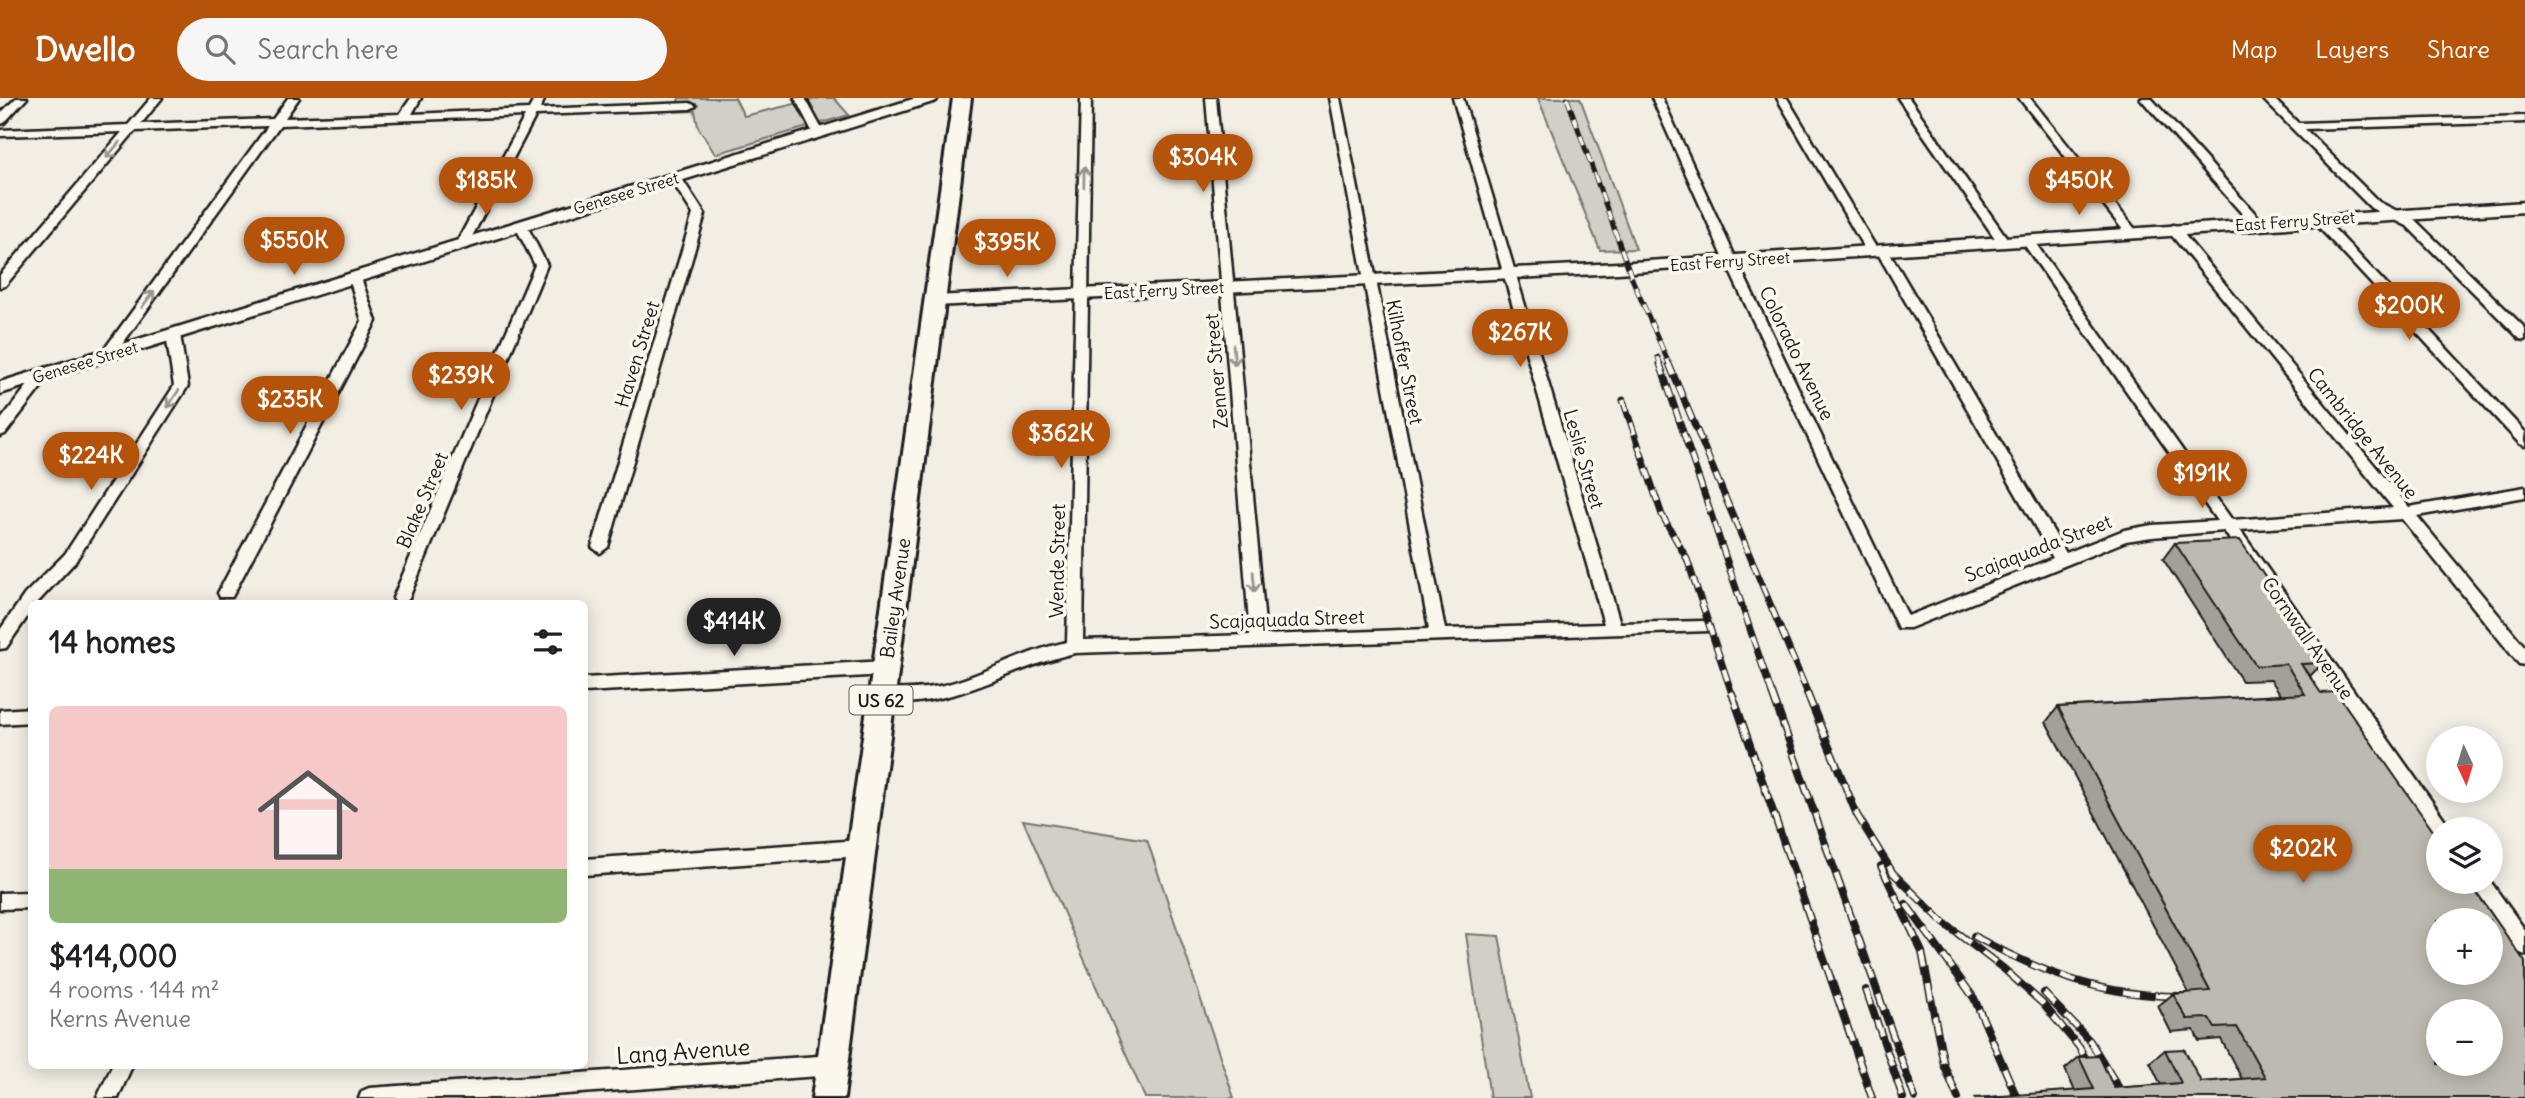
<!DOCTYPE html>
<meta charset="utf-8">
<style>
body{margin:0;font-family:Delius,sans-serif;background:#f6f6f6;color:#202124;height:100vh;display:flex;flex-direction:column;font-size:26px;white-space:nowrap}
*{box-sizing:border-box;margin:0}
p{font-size:23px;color:#757577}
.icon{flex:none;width:38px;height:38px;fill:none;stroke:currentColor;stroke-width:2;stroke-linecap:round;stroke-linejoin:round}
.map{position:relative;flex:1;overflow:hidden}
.sheet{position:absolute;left:28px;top:502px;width:560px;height:469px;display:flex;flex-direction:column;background:#fff;border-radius:10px;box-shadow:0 4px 18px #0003}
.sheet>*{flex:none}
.needle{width:46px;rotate:176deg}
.fabs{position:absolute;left:2426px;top:628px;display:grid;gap:14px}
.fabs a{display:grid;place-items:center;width:77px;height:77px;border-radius:50%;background:#fff;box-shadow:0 4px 18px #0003;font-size:35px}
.price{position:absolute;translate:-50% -60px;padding:0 16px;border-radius:24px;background:#b45309;color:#fff;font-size:23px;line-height:46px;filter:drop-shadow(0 2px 4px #0008)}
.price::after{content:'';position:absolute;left:50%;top:42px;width:21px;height:16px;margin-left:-10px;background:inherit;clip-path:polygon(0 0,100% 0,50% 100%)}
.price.on{background:#222;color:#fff}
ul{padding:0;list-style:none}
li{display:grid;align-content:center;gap:14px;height:371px;padding:0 21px}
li+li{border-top:2px solid #e0e0e0}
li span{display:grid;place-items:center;height:217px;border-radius:10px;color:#555}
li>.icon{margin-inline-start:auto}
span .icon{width:126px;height:126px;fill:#fffc;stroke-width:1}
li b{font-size:30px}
h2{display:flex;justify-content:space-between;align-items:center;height:84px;padding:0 21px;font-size:30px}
header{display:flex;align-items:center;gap:42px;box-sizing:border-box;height:98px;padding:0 35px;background:#b45309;color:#fff}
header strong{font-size:33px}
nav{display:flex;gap:38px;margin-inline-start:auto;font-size:24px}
.search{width:490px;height:63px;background:#f6f6f6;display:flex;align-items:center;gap:18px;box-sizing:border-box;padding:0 24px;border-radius:38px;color:#757577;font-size:26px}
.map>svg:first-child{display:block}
</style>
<header>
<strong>Dwello</strong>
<div class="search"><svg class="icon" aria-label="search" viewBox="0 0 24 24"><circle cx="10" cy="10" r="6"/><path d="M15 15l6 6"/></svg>Search here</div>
<nav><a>Map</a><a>Layers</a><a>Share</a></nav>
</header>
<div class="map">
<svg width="2525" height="1000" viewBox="0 0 2525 1000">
<rect width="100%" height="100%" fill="#f2eee4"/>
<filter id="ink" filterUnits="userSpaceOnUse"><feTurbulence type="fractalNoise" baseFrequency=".0143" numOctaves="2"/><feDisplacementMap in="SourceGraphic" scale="14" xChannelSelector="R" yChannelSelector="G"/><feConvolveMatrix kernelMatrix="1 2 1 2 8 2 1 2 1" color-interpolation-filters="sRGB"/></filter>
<g filter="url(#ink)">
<g fill="#d2cfc6" stroke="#777671" stroke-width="2">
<polygon points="679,0 735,0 744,18 820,0 834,0 849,17 715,56 698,29 695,13 675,14"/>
<polygon points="1538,0 1580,0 1636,151 1600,152"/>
<polygon points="1023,722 1147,742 1234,1000 1145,1000"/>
<polygon points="1466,836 1499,838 1530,1000 1490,1000"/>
</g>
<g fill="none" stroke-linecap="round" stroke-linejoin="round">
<defs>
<g id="street">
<polygon points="16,0 27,0 4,25 0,26 0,16"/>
<polygon points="151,0 162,0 141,26 273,21 288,0 299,0 285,20 400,16 411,0 421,0 412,16 529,11 535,0 545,0 540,11 690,5 696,8 690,11 536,17 468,146 462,150 456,146 525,18 280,27 113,259 108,260 101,256 103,253 268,28 135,33 5,188 0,189 0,177 122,34 0,38 0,32 128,27"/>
<polygon points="795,0 805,0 824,35 822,37 814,37"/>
<path d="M1081,0H1091L1083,542L1250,537L1206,0H1216L1266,537L1429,531L1330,0H1340L1445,531L1604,526L1453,0H1463L1620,525L1703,523L1709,525L1711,529L1709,533L1075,555C1016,568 965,603 903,605C894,605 885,607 876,604L874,599L876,594L882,592C904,591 926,592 948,586C988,575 1025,553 1067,544Z"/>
<polygon points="1652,0 1662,0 1737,163 1908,518 2053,460 1877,154 1872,157 1866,153 1777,0 1787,0 1877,151 1882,148 1888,152 2066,455 2124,432 2152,427 2217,423 2021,142 2027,138 2031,139 2232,422 2393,410 2169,134 2167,131 2173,127 2177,128 2409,409 2525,389 2525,399 2417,418 2525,549 2525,567 2519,566 2402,421 2240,432 2452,732 2438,732 2437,738 2224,433 2152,439 2126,443 1910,530 1898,530 1725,163"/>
<polygon points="1898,0 1909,0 2009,143 2007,146 1999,146"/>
<polygon points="2019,0 2030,0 2135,131 2135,137 2127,137"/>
<polygon points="2140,0 2151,0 2261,122 2261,128 2253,128"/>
<polygon points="2262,0 2273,0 2298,25 2525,18 2525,24 2305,31 2379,104 2415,122 2525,230 2525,242 2520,241 2407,128 2371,110"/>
<polygon points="676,76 680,78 705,116 608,449 600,455 592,449 693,116 670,80"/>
<polygon points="2318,117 2322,118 2525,334 2525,348 2520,346 2314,124 2312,121"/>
<polygon points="521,124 527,128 547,167 409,500 402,506 395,504 393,500 535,167 515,128"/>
<polygon points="355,176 361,180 376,223 232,499 220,499 218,495 362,223 349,180"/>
<polygon points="173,232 180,236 188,288 75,464 36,506 32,506 32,512 6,550 0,551 0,532 25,496 65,456 174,288 166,236"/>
<polygon points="44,271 49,273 51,276 49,279 5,336 0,338 0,323 39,273"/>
<polygon points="885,563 891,565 893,570 891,575 885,577 584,594 584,580"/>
<polygon points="32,610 32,624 0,626 0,612"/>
<polygon points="861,742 867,744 870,750 867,756 861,758 584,777 584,761"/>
<polygon points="2490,783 2525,832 2525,857 2518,854 2471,784"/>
<polygon points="32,794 32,810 0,811 0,795"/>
<polygon points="833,957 840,960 843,967 840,974 833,977 511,1000 359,1000 362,993 369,990"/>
<polygon points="112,968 132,968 118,1000 97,1000"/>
</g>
<g id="secondary">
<polygon points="916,0 938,0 936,3 0,296 0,284"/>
<polygon points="2525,104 2525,114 1618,175 934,208 925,203 934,198 1618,165"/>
</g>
<polygon id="primary" points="953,0 971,0 844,1000 812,1000"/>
</defs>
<use href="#street" stroke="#1c1c1c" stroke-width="5"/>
<use href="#secondary" stroke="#1c1c1c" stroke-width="5"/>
<use href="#primary" stroke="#1c1c1c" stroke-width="6"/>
<use href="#street" fill="#fbf7ec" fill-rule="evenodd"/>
<use href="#secondary" fill="#fbf7ec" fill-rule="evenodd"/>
<use href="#primary" fill="#fbf7ec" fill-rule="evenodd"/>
<defs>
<g id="rail-far2">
<polyline points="1567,0 1633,183 1670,268"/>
<polyline points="1658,259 1661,268"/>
</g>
<g id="rail-far1">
<polyline points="1660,266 1772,596"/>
<polyline points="1669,266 1808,596"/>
<polyline points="1623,302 1662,417 1687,461 1732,596"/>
</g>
<g id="rail">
<polyline points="1732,595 1872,1000"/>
<polyline points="1772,595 1915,1000"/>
<polyline points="1807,595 1857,717 1893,775 1944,825 2004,871 2043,906 2079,949 2108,1000"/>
<polyline points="1881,768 1922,854 1944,967 1958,1000"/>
<polyline points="1906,806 1974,900 2017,1000"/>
<path d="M1974,838C2045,877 2108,900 2190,898"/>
<polyline points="1866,892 1903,1000"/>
<polyline points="2044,895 2090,943 2125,1000"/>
</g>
</defs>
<use href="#rail-far2" stroke="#1c1c1c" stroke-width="5"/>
<use href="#rail-far1" stroke="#1c1c1c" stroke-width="7"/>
<use href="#rail" stroke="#1c1c1c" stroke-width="8"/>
<use href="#rail-far2" stroke="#fbf7ec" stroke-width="3.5" stroke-dasharray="10" stroke-linecap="butt"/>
<use href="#rail-far1" stroke="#fbf7ec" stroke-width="4.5" stroke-dasharray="12" stroke-linecap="butt"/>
<use href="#rail" stroke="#fbf7ec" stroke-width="5" stroke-dasharray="16" stroke-linecap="butt"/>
</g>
<polygon fill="#a3a098" stroke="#1c1c1c" stroke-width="2" points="2175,445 2323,565 2310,578 2525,1000 2075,993 2065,971 2079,959 2114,990 2161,987 2150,964 2165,952 2201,984 2242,981 2221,941 2199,943 2194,932 2171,934 2158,908 2173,896 2189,895 2046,624 2058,609 2281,597 2271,582 2242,583 2163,461"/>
<path fill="#bdbab1" stroke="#1c1c1c" stroke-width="2" fill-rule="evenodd" d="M2240,442L2323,565L2301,566L2321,595L2336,594L2438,740V784H2469L2525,864V1000H1974L2094,991L2079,959L2099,958L2114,990L2181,985L2165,952L2184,951L2201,984L2265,979L2237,929L2215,930L2209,920L2187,921L2173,896L2210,893L2058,609L2305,596L2286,566L2256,568L2175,445ZM2438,822H2490V875H2438ZM2438,914H2490V966H2438Z"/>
<defs><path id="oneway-shaft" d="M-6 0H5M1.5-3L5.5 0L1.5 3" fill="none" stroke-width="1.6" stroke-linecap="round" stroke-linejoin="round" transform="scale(1.75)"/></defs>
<g stroke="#97948e">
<use href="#oneway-shaft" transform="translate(113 52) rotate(130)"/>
<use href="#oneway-shaft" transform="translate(1084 79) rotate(-89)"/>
<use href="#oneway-shaft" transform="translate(148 201) rotate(-54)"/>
<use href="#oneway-shaft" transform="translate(1234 257) rotate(85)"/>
<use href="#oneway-shaft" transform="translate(173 301) rotate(123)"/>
<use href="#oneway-shaft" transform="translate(1254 484) rotate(85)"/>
</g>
</g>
<g text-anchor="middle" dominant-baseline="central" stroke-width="7" stroke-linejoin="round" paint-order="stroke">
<g font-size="16" fill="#1c1c1c" stroke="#fbf7ec">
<text transform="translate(626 95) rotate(-17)">Genesee Street</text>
<text transform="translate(2295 123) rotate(-4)">East Ferry Street</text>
<text transform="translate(1730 163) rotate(-4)">East Ferry Street</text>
<text transform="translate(1164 192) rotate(-3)">East Ferry Street</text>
<text transform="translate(85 264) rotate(-17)">Genesee Street</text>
</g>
<rect fill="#fbf7ec" stroke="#5f5e5a" stroke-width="2" x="849.5" y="587.5" width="63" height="29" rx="5"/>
<g font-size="18" font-weight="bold" fill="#1c1c1c">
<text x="881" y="602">US 62</text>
</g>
<g font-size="19" fill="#1c1c1c" stroke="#fbf7ec">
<text transform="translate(1797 255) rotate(64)">Colorado Avenue</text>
<text transform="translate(637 256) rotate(-73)">Haven Street</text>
<text transform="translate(1405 264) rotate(79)">Kilhoffer Street</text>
<text transform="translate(1216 273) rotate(-95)">Zenner Street</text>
<text transform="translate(2363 335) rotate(51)">Cambridge Avenue</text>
<text transform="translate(1584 361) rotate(74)">Leslie Street</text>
<text transform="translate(422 402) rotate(-67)">Blake Street</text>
<text transform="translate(2038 450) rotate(-21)">Scajaquada Street</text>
<text transform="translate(1057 463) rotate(-89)">Wende Street</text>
<text transform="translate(895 500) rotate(-82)">Bailey Avenue</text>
<text transform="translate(1287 521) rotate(-2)">Scajaquada Street</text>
<text transform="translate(2308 540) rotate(55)">Cornwall Avenue</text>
</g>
<g font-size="23" fill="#1c1c1c" stroke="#fbf7ec">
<text transform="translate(683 953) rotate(-4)">Lang Avenue</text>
</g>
</g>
</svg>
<div class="fabs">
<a><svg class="needle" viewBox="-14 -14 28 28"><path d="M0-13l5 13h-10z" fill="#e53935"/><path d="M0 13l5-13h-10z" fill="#757577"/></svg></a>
<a><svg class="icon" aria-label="layers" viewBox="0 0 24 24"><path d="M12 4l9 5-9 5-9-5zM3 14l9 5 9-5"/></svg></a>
<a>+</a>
<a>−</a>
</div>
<b class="price" style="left:1203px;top:96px">$304K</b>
<b class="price" style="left:486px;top:119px">$185K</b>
<b class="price" style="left:2079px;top:119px">$450K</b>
<b class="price" style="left:294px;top:179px">$550K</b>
<b class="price" style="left:1007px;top:181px">$395K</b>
<b class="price" style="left:2409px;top:244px">$200K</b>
<b class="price" style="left:1520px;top:271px">$267K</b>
<b class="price" style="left:461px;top:314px">$239K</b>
<b class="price" style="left:290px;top:338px">$235K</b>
<b class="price" style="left:1061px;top:372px">$362K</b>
<b class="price" style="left:91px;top:394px">$224K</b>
<b class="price" style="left:2202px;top:412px">$191K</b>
<b class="price on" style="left:734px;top:560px">$414K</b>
<b class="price" style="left:2303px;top:787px">$202K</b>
<section class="sheet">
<h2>14 homes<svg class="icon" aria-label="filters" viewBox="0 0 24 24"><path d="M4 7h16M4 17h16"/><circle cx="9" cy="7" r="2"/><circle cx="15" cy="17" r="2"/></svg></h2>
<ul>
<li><span style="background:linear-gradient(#f6c9c9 75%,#8fb573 0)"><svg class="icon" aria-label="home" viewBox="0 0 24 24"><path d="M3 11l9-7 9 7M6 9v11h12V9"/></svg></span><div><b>$414,000</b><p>4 rooms · 144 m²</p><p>Kerns Avenue</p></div></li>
</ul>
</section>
</div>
